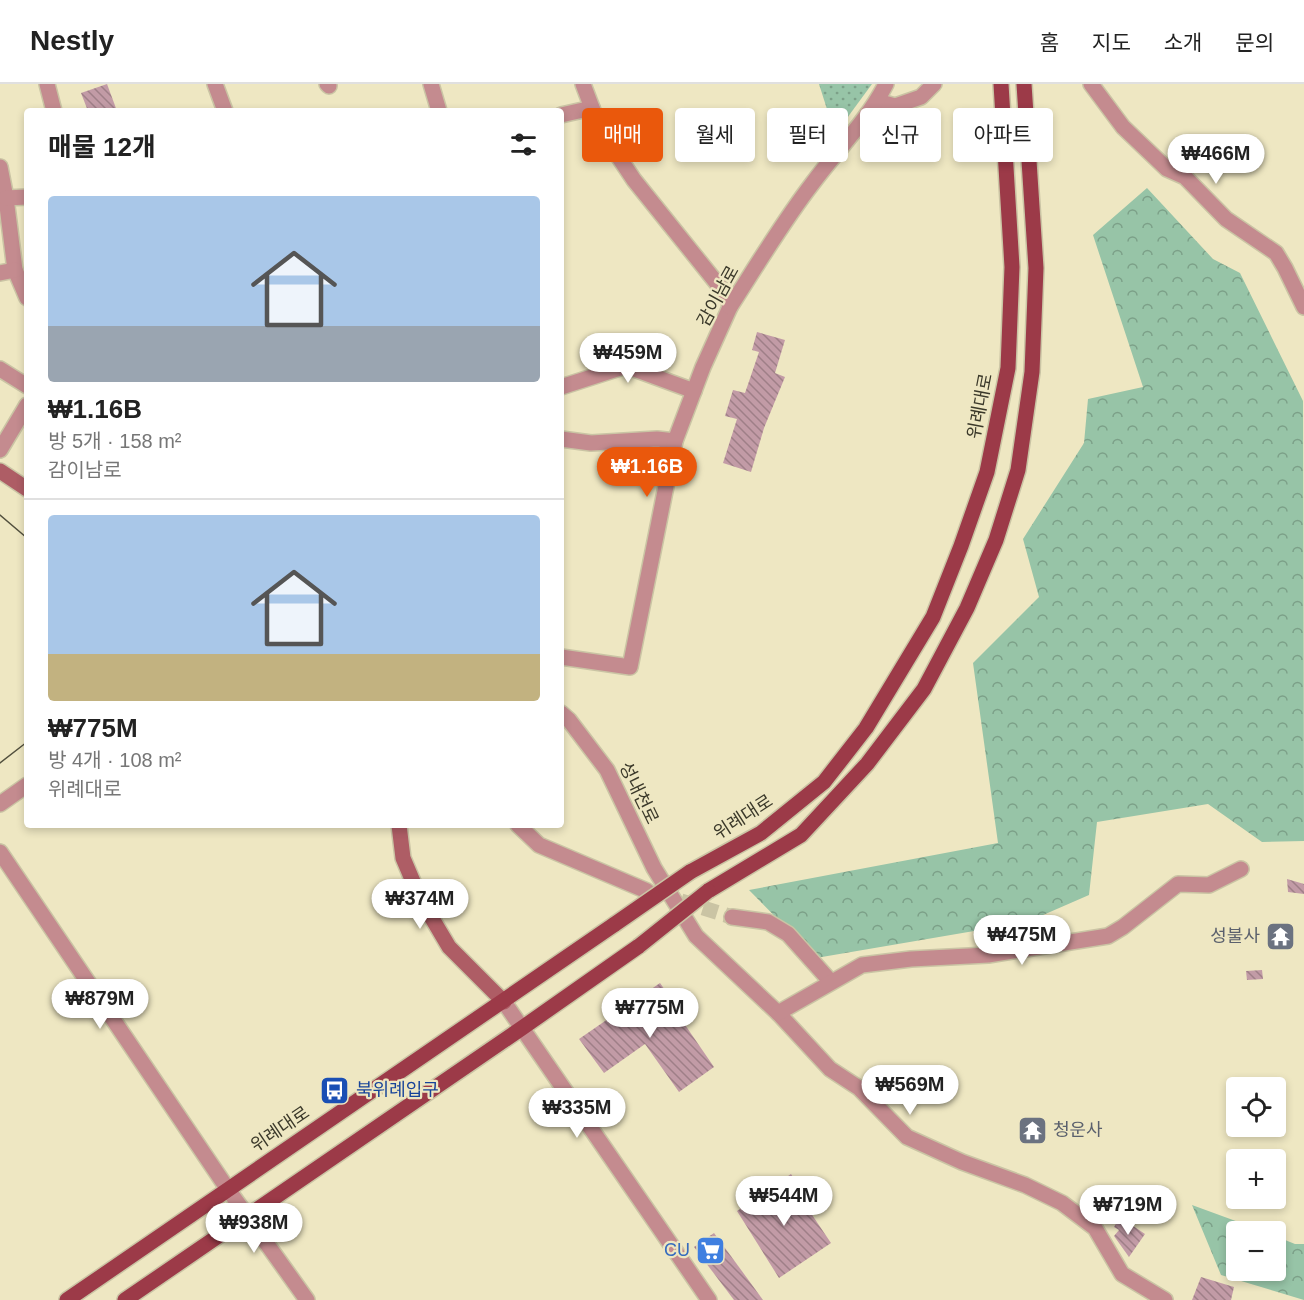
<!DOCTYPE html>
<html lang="ko">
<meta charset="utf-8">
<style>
body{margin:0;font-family:Helvetica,"Noto Sans KR",sans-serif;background:#f2f2f2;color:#222;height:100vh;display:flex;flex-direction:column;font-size:22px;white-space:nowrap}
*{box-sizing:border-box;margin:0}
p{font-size:20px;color:#767676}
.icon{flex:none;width:33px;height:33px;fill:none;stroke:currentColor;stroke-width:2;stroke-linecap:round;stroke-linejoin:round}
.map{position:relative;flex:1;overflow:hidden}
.drawer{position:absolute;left:24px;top:24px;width:540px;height:720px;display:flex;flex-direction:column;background:#fff;border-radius:6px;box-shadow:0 3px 9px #0003}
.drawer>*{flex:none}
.top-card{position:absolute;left:582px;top:24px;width:570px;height:54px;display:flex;gap:12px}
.fabs{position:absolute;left:1226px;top:993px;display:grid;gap:12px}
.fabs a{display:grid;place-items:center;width:60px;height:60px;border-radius:6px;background:#fff;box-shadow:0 3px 9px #0003;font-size:30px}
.price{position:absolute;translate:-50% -51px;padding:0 14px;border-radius:21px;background:#fff;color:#222;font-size:20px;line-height:39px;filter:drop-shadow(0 2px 3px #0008)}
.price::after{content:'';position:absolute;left:50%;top:36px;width:18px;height:14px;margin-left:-9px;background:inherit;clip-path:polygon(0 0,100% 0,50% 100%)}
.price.on{background:#ea580c;color:#fff}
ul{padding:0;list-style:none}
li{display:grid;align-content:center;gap:12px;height:318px;padding:0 24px}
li+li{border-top:2px solid #e0e0e0}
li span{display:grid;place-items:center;height:186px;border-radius:6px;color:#555}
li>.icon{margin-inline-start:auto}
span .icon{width:108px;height:108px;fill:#fffc;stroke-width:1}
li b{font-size:26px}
h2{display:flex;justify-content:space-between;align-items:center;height:72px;padding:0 24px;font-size:26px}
.chip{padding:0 21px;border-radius:6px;background:#fff;box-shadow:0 3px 9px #0003;font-size:21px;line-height:54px}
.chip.on{background:#ea580c;color:#fff}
header{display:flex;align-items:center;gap:36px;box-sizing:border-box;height:84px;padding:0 30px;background:#fff;border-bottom:2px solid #e0e0e0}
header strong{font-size:28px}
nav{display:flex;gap:33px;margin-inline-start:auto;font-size:21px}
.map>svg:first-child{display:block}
</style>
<header>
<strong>Nestly</strong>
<nav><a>홈</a><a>지도</a><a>소개</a><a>문의</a></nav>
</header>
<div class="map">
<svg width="1304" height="1216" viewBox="0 0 1304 1216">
<defs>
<pattern id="forest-crowns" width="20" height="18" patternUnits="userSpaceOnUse" patternTransform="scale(1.5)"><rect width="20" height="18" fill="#97c4a7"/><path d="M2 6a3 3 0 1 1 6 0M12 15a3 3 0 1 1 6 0" fill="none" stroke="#7ca088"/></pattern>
<pattern id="park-dots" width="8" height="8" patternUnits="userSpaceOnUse" patternTransform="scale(1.5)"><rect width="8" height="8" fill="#97c4a7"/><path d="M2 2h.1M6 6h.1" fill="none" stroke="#7ca088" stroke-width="1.8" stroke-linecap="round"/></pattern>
<pattern id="building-back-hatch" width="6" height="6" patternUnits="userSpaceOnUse" patternTransform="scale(1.5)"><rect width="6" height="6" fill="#c29ba6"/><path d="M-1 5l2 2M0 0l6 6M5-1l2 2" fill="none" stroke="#9f7f87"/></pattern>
</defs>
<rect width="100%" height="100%" fill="#eee7c2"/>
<g fill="url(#forest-crowns)">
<polygon points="1147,104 1213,175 1240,189 1303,317 1304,757 1262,758 1208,720 1097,738 1089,811 1027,838 816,874 749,806 998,759 973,579 1039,513 1023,455 1084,359 1088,315 1143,303 1093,151"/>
<polygon points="1192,1121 1263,1147 1236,1148 1236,1186 1275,1186 1275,1152 1295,1160 1304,1160 1304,1216 1221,1191"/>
</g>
<polygon fill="url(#park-dots)" points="819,0 872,0 839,45 833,44"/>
<g fill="url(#building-back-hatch)">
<polygon points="107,0 117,27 88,27 81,9"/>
<polygon points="757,248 785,256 775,289 785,293 764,344 751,388 723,379 737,335 725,332 733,306 745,309 759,268 752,266"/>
<polygon points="1287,795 1304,800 1304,810 1288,808"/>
<polygon points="1262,886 1263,895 1247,896 1246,887"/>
<polygon points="660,899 684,933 681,935 714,983 679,1008 645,960 604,989 579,955"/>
<polygon points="791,1090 802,1107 798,1110 831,1159 779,1194 737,1127"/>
<polygon points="1120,1133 1145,1150 1129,1173 1114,1152 1119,1146 1114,1143"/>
<polygon points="714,1149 747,1194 763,1216 734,1216 709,1183 694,1163"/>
<polygon points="1201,1193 1234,1203 1231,1216 1192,1216"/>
</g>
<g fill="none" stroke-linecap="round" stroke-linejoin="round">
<polyline stroke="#cac4a4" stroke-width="15" stroke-dasharray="15 8" stroke-linecap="butt" points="681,817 732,833"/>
<defs>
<g id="minor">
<polyline points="47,0 54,27"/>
<polyline points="327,0 329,2"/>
<polyline points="431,0 439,27"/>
<polyline points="1091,0 1123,43 1167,85 1185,93 1226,135 1276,169 1285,184 1304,223"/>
<polyline points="877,17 895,22 921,13 934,0"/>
<polyline points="561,31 592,24"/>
<polyline points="0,83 6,114 15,186 27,214"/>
<polyline points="6,114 27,113"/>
<polyline points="0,189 15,186"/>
<polyline points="0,285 27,302"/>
<polyline points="561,303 626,282 694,307"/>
<polyline points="561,355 591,359 657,355 675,357"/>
<polyline points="0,366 27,321"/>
<polyline points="561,573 630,583 675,357 703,283 730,223 728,213 634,96 600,45 583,0"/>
<polyline points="561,629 569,636 607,686 654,784 696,852 778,929 830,985 859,1004 907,1053 962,1078 1025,1101 1062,1119 1095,1144 1122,1190 1165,1216"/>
<polyline points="0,720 27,701"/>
<polyline points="518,741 539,761 647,807"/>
<polyline points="0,768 227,1104 307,1216"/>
<polyline points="732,833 768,838 788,850 831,898"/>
<polyline points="504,918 709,1216"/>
<polyline points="778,929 862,881 911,875 988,871 1108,852 1123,843 1178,800 1209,801 1241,785"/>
</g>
<g id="tertiary">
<polyline points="215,0 225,27"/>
<path d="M730,223C757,181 782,139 812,100C837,66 867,37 886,0"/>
</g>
<g id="secondary">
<polyline points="0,387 27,405"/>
<polyline points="399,741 403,774 420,814 449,863 504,918"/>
</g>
<g id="primary">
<polyline points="690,788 761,749 824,698 866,644 933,533 961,462 987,388 1008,284 1012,183 1001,0"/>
<polyline points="708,807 801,751 867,680 924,605 967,524 996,456 1018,386 1032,288 1036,184 1024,0"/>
<polyline points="67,1216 615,840"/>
<polyline points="125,1216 522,944 639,862"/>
</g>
</defs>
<use href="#minor" stroke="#cac4a4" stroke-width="18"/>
<use href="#tertiary" stroke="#cac4a4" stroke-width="18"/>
<use href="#secondary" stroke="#cac4a4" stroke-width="18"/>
<use href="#primary" stroke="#cac4a4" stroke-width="18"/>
<use href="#minor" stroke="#c48b8f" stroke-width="15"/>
<use href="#tertiary" stroke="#c48b8f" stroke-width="15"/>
<use href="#secondary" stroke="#ae5d65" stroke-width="15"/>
<use href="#primary" stroke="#9c3a48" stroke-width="15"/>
<g stroke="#52503e" stroke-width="1.5">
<polyline points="0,431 27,454"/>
<polyline points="0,679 27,658"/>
</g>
<defs>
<g id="primary-bridge">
<polyline points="615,840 690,788"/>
<polyline points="639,862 708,807"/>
</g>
</defs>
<use href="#primary-bridge" stroke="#cac4a4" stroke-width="18" stroke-linecap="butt"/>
<use href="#primary-bridge" stroke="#9c3a48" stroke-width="15"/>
</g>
<defs>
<symbol id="temple-square" viewBox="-11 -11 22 22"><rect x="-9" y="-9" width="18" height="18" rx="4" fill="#6b7280" stroke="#eee7c2"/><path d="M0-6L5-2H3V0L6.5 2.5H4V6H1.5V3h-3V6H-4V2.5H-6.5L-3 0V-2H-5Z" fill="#fff"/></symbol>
<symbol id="bus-square" viewBox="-11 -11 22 22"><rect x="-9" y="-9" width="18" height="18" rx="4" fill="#1a4fb4" stroke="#eee7c2"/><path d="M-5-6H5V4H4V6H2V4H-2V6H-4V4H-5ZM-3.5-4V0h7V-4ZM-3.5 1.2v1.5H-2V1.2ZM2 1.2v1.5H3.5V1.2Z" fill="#fff"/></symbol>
<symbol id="supermarket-square" viewBox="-11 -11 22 22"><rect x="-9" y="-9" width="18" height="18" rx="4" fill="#3f7fe0" stroke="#eee7c2"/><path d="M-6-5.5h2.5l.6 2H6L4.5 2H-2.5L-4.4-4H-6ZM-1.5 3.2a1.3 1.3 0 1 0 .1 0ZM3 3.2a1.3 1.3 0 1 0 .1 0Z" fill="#fff"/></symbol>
</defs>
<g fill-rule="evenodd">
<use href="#temple-square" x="1264" y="836" width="33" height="33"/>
<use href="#bus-square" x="318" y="990" width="33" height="33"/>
<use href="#temple-square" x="1016" y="1030" width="33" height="33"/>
<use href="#supermarket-square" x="694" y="1150" width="33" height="33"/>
</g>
<g text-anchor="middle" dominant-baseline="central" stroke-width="4.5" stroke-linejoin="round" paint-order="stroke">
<g font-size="18" fill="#3b392a" stroke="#eee7c2">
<text transform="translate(718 212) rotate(-61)">감이남로</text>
<text transform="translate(980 322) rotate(-79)">위례대로</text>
<text transform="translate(639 709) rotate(64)">성내천로</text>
<text transform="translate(743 733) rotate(-33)">위례대로</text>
<text transform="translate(280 1045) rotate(-34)">위례대로</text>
</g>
<g font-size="18" fill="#5b616d" stroke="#eee7c2" text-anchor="end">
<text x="1260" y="852">성불사</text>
<text x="1053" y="1046" text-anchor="start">청운사</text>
</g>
<g font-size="18" fill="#164399" stroke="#eee7c2" text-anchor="start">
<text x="356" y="1006">북위례입구</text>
</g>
<g font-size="18" fill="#366cbe" stroke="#eee7c2" text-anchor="end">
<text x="690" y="1166">CU</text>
</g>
</g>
</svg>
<div class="fabs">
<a><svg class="icon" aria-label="locate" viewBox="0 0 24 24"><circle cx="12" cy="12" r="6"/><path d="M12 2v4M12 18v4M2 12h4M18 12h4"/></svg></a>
<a>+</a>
<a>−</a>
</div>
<b class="price" style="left:1216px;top:101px">₩466M</b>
<b class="price" style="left:628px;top:300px">₩459M</b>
<b class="price on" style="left:647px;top:414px">₩1.16B</b>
<b class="price" style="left:420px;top:846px">₩374M</b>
<b class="price" style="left:1022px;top:882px">₩475M</b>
<b class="price" style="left:100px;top:946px">₩879M</b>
<b class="price" style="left:650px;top:955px">₩775M</b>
<b class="price" style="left:910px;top:1032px">₩569M</b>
<b class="price" style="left:577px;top:1055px">₩335M</b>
<b class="price" style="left:784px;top:1143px">₩544M</b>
<b class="price" style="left:1128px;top:1152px">₩719M</b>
<b class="price" style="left:254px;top:1170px">₩938M</b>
<div class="top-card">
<a class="chip on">매매</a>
<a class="chip">월세</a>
<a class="chip">필터</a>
<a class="chip">신규</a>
<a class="chip">아파트</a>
</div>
<section class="drawer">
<h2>매물 12개<svg class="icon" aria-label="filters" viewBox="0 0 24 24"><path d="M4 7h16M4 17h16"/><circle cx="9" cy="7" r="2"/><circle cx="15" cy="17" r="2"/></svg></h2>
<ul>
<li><span style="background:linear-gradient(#a9c7e8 70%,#9aa5b1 0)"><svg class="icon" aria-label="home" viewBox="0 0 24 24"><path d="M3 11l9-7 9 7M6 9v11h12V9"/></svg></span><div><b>₩1.16B</b><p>방 5개 · 158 m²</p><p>감이남로</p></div></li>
<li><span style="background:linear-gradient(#a9c7e8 75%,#c2b280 0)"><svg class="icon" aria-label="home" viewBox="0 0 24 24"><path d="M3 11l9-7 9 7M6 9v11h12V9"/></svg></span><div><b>₩775M</b><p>방 4개 · 108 m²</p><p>위례대로</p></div></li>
</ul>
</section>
</div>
